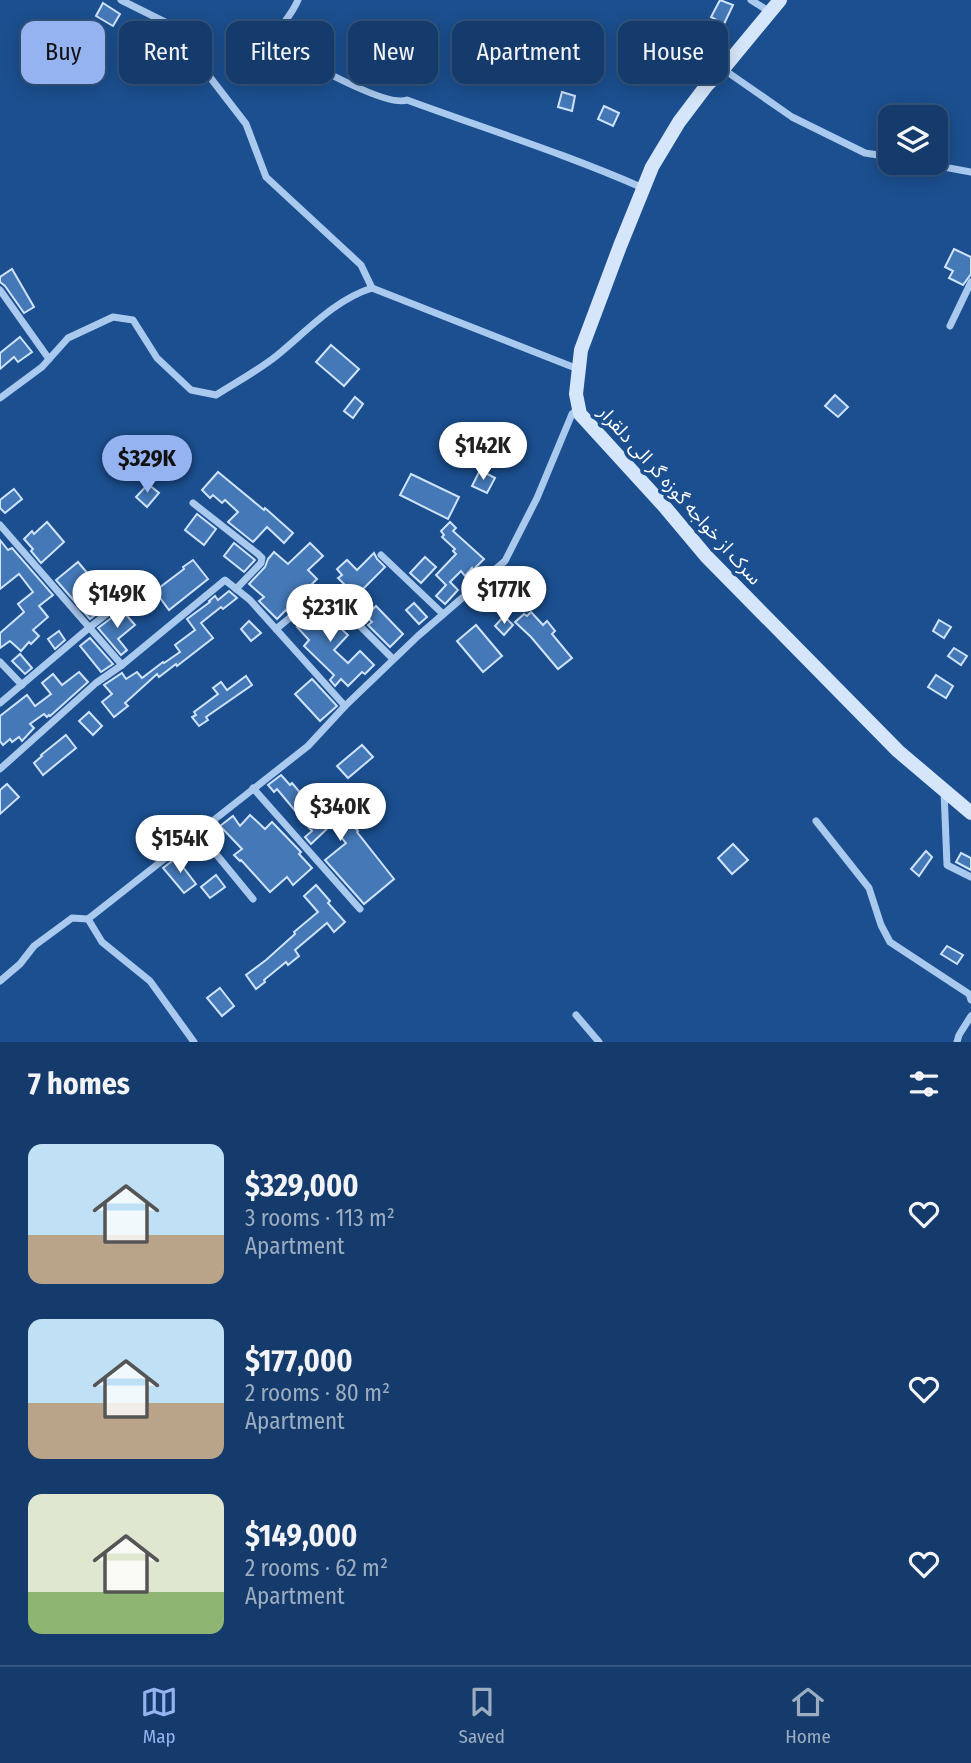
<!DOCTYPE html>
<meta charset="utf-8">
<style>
body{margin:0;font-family:"Fira Sans Condensed","Noto Sans Arabic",sans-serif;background:#214673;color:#f1f3f6;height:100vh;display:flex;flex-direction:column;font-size:26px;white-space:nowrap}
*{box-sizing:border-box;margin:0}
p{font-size:23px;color:#9dadc1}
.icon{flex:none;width:38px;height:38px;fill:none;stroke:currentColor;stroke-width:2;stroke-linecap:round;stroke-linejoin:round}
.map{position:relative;height:1042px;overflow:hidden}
.panel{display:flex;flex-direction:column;background:#143b6b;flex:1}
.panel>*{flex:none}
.top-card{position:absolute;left:21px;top:21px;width:929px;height:63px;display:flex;gap:14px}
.buttons{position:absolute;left:878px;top:105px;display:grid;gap:14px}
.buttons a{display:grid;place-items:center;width:70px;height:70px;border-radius:14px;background:#143b6b;box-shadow:0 4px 18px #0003,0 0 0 2px #33557e;font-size:35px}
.price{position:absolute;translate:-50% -60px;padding:0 16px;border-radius:24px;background:#fff;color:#222;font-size:23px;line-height:46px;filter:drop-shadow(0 2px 4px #0008)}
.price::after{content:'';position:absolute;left:50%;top:42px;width:21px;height:16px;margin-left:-10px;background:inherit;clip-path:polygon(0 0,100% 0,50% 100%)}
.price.active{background:#95b2f1;color:#111}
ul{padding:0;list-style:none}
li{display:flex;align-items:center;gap:21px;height:175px;padding:0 28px}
li span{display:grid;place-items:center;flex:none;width:196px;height:140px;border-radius:14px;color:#555}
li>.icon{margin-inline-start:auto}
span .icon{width:84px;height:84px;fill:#fffc;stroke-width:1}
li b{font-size:30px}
h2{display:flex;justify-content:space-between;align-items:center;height:84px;padding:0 28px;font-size:30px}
.pill{padding:0 24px;border-radius:14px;background:#143b6b;box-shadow:0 4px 18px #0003,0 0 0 2px #33557e;font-size:24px;line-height:63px}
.pill.active{background:#95b2f1;color:#111}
.dock{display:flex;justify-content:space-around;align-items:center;height:98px;border-top:2px solid #33557e;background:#143b6b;font-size:19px;color:#9dadc1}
.dock a{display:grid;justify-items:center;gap:4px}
.dock .active{color:#95b2f1}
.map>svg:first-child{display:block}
</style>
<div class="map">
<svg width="971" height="1042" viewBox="0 0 971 1042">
<rect width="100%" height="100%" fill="#1b4f8f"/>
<g fill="#4478b7" stroke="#cfe3fa" stroke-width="2">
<polygon points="720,0 733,5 724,24 711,17"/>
<polygon points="103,3 120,14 113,26 96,16"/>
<polygon points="562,92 575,96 572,111 558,107"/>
<polygon points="604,106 619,113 613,126 598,119"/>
<polygon points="954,249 971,257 971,274 963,285 949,278 953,271 945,267"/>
<polygon points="12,269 34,307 24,313 5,286 0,282 0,277"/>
<polygon points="20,337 32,352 18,362 14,357 0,369 0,353"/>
<polygon points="331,345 359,369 344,386 316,362"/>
<polygon points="835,395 848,407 838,417 825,406"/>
<polygon points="355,397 363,404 353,418 344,411"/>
<polygon points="480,470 495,478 487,493 472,486"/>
<polygon points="218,472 264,510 265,508 293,533 284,543 267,527 253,542 228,522 238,512 225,500 222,503 213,495 210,498 202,490"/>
<polygon points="411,474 459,497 448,519 400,495"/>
<polygon points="148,484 159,493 147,507 136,497"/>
<polygon points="14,489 22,499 5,513 0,508 0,500"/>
<polygon points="197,514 216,529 204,545 185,530"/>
<polygon points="47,522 64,542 41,563 31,551 33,549 24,539 32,531 34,534"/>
<polygon points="450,522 456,528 453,531 484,559 473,570 472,568 465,576 461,571 450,582 458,590 445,604 436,596 446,585 436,575 456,554 453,551 455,549 442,537 444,535 441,531"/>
<polygon points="0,540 8,550 12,548 53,595 39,606 48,617 33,630 39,636 31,644 29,642 21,651 10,641 0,648 0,633 24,612 18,604 33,592 19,574 0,589"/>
<polygon points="234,543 255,560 244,572 224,556"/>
<polygon points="310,543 323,556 308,570 317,579 292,604 294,606 288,612 286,610 277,619 259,601 264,597 249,584 265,567 268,559 274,552 288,564"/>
<polygon points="374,553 377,559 385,567 363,589 362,591 364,594 358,599 355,597 349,602 338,591 345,585 338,578 342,575 337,569 347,560 357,570"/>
<polygon points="425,557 436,567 421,583 410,573"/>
<polygon points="193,560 208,579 169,610 155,591 184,569 183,567"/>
<polygon points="78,562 104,593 107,591 108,592 117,586 125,596 121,600 114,600 90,619 56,580"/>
<polygon points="229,591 237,598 223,609 221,607 201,623 213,638 177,666 176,664 159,677 157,674 125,703 128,706 114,717 102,702 112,694 104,685 122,673 126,679 137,672 142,678 163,662 164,663 180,652 175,645 195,630 187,619 210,602 209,601 215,596 218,600"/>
<polygon points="321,600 323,602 325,600 334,609 327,616 348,635 334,650 348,663 360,651 374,665 365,674 362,672 348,686 341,679 335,686 330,680 334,675 304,646 309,640 297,627 300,625 296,621"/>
<polygon points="414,603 427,617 419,624 406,610"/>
<polygon points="376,606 403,634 390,647 368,625 372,622 366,616"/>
<polygon points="122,610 135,625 118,639 127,650 121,655 98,628"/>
<polygon points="531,612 543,625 547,621 555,631 552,634 572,658 558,669 531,637 515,622 524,614 527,616"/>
<polygon points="504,616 513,625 504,635 495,626"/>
<polygon points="939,620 951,627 944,638 933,631"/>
<polygon points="249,621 261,633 251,641 241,629"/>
<polygon points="476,625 502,656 483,672 457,641"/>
<polygon points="59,631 65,640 55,649 48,639"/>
<polygon points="90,638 113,664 101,672 80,646"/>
<polygon points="954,648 967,656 961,665 948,656"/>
<polygon points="20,654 32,668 25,674 12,661"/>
<polygon points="79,672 88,682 50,716 49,715 47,717 44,714 30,724 34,728 22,741 19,737 12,742 10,739 3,745 0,741 0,716 27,695 35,706 51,694 42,683 53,674 62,685"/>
<polygon points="936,675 953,686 946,698 928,687"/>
<polygon points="246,676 252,685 206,717 208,720 199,726 192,717 196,715 194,712 218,694 213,688 221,682 227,690"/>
<polygon points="312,679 337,706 320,721 295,694"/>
<polygon points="89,712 102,726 93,735 79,721"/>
<polygon points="66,735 76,748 43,775 34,763 42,756 41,755"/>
<polygon points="362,745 373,757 348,778 337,766"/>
<polygon points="281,775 290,785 292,783 303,796 300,799 311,811 329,795 337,804 335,806 358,831 357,832 394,879 364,904 325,860 346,843 331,825 311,844 305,837 312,831 277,789 274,792 268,785"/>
<polygon points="7,784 19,797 0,814 0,790"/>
<polygon points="250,815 265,829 272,822 301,852 299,854 312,868 293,885 287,877 270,892 241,860 240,861 234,855 242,849 220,826 233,816 240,826"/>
<polygon points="733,844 748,860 732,874 718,858"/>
<polygon points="926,851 932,857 919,876 911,869"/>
<polygon points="961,853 971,858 971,870 956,862"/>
<polygon points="176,858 184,866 183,867 196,884 184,893 163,868"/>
<polygon points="216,875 225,887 210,898 201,887"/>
<polygon points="316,885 330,901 328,903 345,922 334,932 327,923 295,950 299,956 288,965 286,962 264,980 265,982 256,989 246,975 266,960 295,934 294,932 318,912 304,896"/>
<polygon points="947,946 963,955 957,964 941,954"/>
<polygon points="220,988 234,1006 222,1016 207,998"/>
</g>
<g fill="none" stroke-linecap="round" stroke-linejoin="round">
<g stroke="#a9c9ee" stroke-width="7">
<polyline points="121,0 169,24 246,124 266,177 361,265 372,288 578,369"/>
<path d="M298,0C291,17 279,26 272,42C296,56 385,108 407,100C486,129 566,154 643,188"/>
<polyline points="751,0 770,12"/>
<polyline points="723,69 792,117 865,153 891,157"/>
<polyline points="922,163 971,172"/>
<polyline points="0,290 49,359"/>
<polyline points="950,326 971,282"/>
<path d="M0,398L42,367L68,338L113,317L133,320L157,358L191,390L216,395C235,383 257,371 275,357C306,332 334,300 372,288"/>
<polyline points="193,503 258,554 262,558 261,563 236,589"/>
<polyline points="0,525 122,665"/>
<polyline points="381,555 443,614"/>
<polyline points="276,629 324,590 393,659"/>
<polyline points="0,662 22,685"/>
<polyline points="0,703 90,627 118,605"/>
<polyline points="0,769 96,683 122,665 225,580 250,600 345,706 418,636 505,561 537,498 572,414 578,409"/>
<polyline points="253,788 360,909"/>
<polyline points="944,791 947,865 971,877"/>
<polyline points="816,821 869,888 881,925 890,942 969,994 971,1000"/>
<polyline points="198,832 253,899"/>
<polyline points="0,981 20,964 34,946 72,918 88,919"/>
<polyline points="576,1015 599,1042"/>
<polyline points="194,1042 150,981 102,942 88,919 308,746 345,706"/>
<polyline points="957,1042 959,1035 971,1016"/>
</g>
<polyline stroke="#d6e6fa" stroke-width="14" points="780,0 723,69 707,85 679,122 652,167 620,246 581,350 576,394 580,414 664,506 706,556 898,751 971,813"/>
</g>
<g text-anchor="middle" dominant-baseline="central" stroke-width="7" stroke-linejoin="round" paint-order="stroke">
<g font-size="19" fill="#fff" stroke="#1b4f8f">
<text transform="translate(680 495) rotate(48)">سرک از خواجه گوزه گر الی دلقرار</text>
</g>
</g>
</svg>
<div class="buttons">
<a><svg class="icon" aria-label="layers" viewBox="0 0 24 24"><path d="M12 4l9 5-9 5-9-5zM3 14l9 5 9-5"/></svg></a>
</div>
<b class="price" style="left:483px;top:482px">$142K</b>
<b class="price active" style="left:147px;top:495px">$329K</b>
<b class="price" style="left:504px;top:626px">$177K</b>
<b class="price" style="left:117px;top:630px">$149K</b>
<b class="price" style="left:330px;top:644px">$231K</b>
<b class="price" style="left:340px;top:843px">$340K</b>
<b class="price" style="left:180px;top:875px">$154K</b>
<div class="top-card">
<a class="pill active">Buy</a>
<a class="pill">Rent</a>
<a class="pill">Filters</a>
<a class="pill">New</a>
<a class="pill">Apartment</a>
<a class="pill">House</a>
</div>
</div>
<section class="panel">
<h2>7 homes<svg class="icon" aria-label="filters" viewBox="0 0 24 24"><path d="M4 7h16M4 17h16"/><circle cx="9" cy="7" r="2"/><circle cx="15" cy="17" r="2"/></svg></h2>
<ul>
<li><span style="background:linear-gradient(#bfe0f5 65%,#b9a48a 0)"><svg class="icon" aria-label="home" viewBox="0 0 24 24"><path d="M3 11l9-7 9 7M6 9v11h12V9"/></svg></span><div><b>$329,000</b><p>3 rooms · 113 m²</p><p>Apartment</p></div><svg class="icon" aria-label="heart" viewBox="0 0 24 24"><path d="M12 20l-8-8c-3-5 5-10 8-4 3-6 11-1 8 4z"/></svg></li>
<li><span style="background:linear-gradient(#bfe0f5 60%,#b9a48a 0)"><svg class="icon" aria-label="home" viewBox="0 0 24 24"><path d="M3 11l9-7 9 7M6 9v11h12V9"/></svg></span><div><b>$177,000</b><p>2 rooms · 80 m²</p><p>Apartment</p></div><svg class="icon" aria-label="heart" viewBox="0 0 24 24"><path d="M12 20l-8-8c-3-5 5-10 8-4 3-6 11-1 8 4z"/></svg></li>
<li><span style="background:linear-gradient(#dfe7d0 70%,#8fb573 0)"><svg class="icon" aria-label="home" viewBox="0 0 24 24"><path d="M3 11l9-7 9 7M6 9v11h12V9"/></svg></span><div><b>$149,000</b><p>2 rooms · 62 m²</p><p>Apartment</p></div><svg class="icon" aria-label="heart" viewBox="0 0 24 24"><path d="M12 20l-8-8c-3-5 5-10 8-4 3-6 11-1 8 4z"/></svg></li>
</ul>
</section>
<nav class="dock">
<a class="active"><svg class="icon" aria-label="map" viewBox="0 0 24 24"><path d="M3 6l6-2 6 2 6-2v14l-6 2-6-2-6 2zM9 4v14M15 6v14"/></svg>Map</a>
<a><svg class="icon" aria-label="saved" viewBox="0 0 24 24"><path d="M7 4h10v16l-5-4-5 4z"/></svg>Saved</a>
<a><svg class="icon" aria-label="home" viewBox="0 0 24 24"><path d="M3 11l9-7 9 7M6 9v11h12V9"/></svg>Home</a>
</nav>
